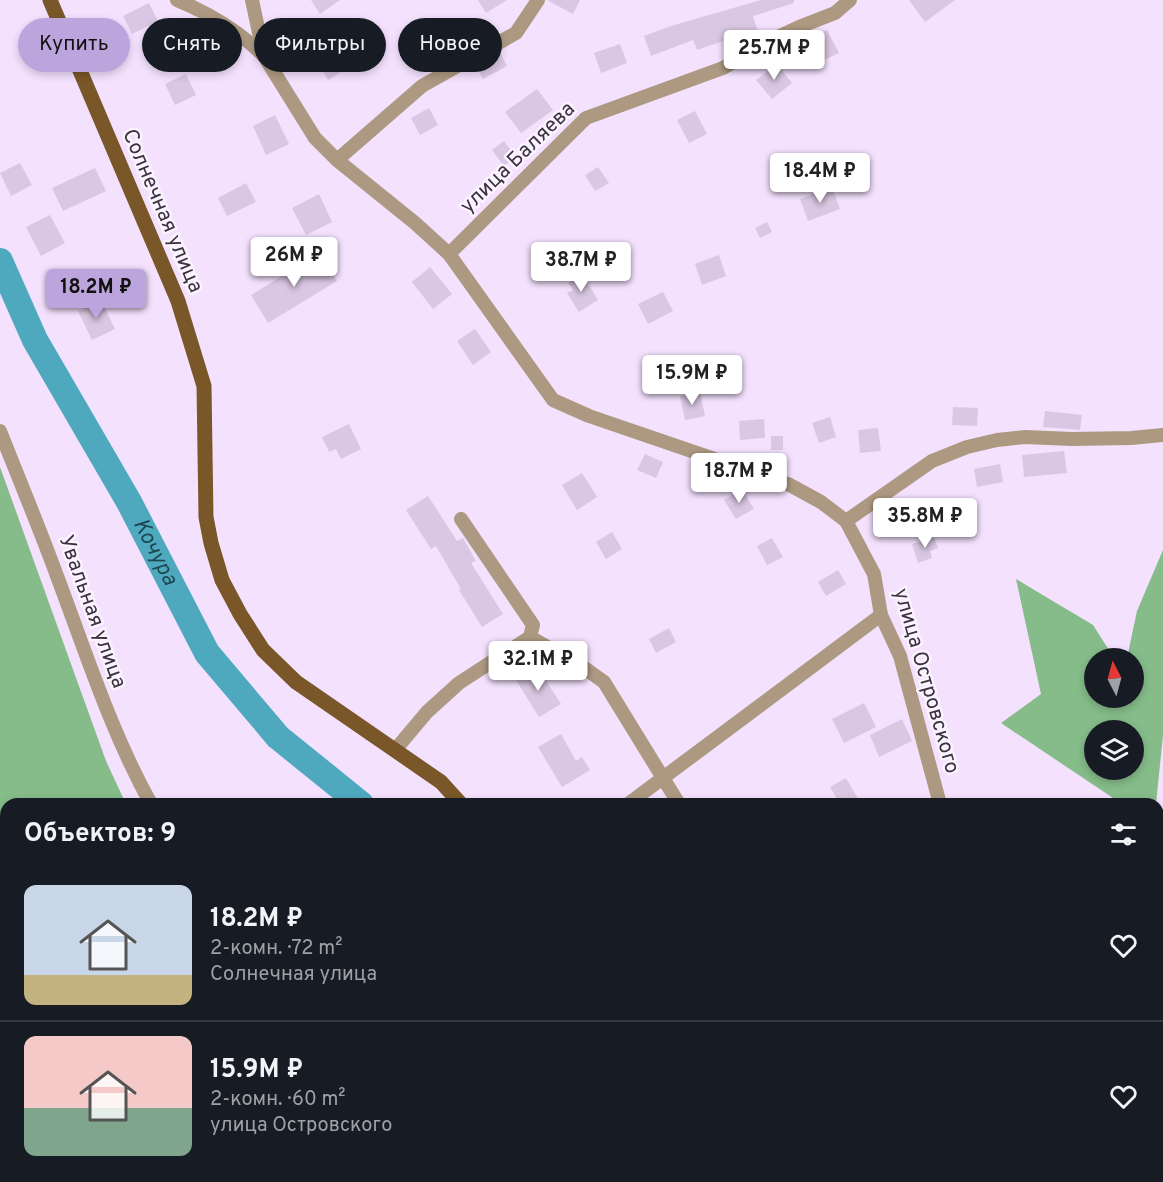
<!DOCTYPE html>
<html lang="ru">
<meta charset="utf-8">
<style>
body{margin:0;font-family:Overpass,sans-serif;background:#20242c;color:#f1f3f6;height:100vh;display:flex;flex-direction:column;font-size:22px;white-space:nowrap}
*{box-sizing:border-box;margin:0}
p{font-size:20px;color:#9ea1a6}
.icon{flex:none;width:33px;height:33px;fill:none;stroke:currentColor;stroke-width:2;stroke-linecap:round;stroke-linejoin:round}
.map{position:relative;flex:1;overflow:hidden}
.panel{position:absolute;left:0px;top:798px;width:1164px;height:384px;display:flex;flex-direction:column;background:#171b24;border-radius:18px 18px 0 0;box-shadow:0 3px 9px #0003}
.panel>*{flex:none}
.banner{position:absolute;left:18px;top:18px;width:600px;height:54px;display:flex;gap:12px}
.needle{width:39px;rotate:354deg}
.tools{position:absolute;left:1084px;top:648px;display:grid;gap:12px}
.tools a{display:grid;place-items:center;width:60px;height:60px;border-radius:50%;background:#171b24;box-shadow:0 3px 9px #0003;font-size:30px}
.price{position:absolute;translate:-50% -51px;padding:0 14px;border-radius:6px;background:#fff;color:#222;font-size:20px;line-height:39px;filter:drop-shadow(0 2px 3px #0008)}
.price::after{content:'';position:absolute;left:50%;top:36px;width:18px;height:14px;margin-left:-9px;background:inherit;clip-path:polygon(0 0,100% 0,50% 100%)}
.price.on{background:#bca5dc;color:#111}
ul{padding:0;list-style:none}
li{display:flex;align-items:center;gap:18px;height:150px;padding:0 24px}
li+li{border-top:2px solid #363941}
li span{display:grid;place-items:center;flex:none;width:168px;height:120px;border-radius:12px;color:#555}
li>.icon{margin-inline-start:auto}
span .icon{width:72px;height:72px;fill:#fffc;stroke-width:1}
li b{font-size:26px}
h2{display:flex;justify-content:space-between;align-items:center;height:72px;padding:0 24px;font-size:26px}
.pill{padding:0 21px;border-radius:27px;background:#171b24;box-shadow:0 3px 9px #0003;font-size:21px;line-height:54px}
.pill.on{background:#bca5dc;color:#111}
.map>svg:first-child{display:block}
</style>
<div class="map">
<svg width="1163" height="1182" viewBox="0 0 1163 1182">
<rect width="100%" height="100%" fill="#f4e1fe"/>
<g fill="#85bc89" fill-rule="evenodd">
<polygon points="0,467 106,761 126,804 6,804 6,1176 248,1176 251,1182 0,1182"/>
<path d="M1163,550V735L1156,804H1122L1001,723L1041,694L1016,579L1093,625L1114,658H1095V698H1134V658H1127L1137,611ZM1134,730V770H1095V730Z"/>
<polygon points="1158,899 1163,899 1163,993 1158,957"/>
</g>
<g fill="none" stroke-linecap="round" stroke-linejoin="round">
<g stroke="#4ea9bf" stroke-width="26">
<path id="s1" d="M0,261L35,340L129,502L207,653L278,737L361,804"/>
<polyline points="594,1176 597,1182"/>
</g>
</g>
<g fill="#dac7e3">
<polygon points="311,0 340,0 320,14"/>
<polygon points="478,0 507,0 486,13"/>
<polygon points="547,0 580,0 573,14"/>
<polygon points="761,0 794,0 794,3 753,16 759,35 737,42 735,37 697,50 693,40 651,56 644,36 671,26"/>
<polygon points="909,0 955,0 925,22"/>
<polygon points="149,3 158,21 132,34 123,16"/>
<polygon points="368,20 383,42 344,66 346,69 328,80 317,61 343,46 339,40"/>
<polygon points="827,30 839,53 816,64 805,41"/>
<polygon points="620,44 627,63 601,73 594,53"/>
<polygon points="500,52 507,66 483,79 476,66"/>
<polygon points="777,64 792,83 772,99 756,80"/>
<polygon points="186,74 196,95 175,105 165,84"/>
<polygon points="537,89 553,110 521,133 505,112"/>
<polygon points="429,108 438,125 420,135 411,118"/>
<polygon points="695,111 707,134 689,143 677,120"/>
<polygon points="275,115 289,144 266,155 253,126"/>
<polygon points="504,141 516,157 504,166 492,150"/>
<polygon points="20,163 32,185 11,196 0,173"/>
<polygon points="598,167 609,183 595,191 585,175"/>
<polygon points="95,168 106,191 63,211 52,188"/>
<polygon points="246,183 256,202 227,216 218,198"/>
<polygon points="832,187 840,209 808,221 800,199"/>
<polygon points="319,194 332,222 306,235 292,208"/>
<polygon points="50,215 65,243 41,256 26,227"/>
<polygon points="767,222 772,232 760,238 755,228"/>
<polygon points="319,253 337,281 268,323 251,295"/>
<polygon points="719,255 726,276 702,285 695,264"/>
<polygon points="430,267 452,294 433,309 412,282"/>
<polygon points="582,274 598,300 579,312 567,293 573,290 568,283"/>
<polygon points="663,292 673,311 648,324 638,304"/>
<polygon points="101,300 115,329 92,340 78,311"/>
<polygon points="475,329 491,352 473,365 457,341"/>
<polygon points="700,392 705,416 685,420 680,396"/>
<polygon points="953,407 978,408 977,426 952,425"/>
<polygon points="1045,411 1082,415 1080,430 1043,427"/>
<polygon points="830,417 836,437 819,443 812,423"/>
<polygon points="764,419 765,438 740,440 739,421"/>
<polygon points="349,424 361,449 341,459 336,449 329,452 322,437"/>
<polygon points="878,428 881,451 860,453 858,430"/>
<rect x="771" y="436" width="12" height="14"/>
<polygon points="1064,451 1067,473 1024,477 1022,455"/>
<polygon points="645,454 663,462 656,478 637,470"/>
<polygon points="1000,464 1003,482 977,487 974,469"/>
<polygon points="582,473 597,497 577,510 562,485"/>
<polygon points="742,489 754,509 736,519 724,500"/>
<polygon points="428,496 457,541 463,538 476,561 471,563 503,614 482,627 459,590 461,589 436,546 431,549 406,510"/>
<polygon points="612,532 622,549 606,559 596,542"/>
<polygon points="934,537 938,548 930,551 932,558 918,563 912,544"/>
<polygon points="772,538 783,557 767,565 757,546"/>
<polygon points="838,570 846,584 826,596 818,582"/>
<polygon points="669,628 676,642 656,653 649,639"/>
<polygon points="537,667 561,704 539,717 516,680"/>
<polygon points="864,703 876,727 844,743 832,719"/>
<polygon points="902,719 912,741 879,757 870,735"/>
<polygon points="561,734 576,761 582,757 590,770 562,787 538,747"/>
<polygon points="846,778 861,804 840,804 830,787"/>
</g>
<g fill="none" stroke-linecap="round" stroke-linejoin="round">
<g stroke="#ad9981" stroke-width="14">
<path d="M177,0C208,13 239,31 263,55"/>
<polyline points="252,0 264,56 315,138 337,160 415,223 449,254 553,400 589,416 788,484 821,502 846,521 874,574 881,615 900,656 940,804"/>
<polyline points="337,160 422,86 516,33 538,0"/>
<polyline points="449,254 586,118 723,68 767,42 799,27 835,13 850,0"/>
<path d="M0,431C19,479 39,527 57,576C86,653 111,732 151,804"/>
<polyline points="846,521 932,461 967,447 997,440 1025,437 1072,439 1131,438 1163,435"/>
<polyline points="530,637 583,667 604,682 679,804"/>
<polyline points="395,750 427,712 459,683 530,637 533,625 461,519"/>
<polyline points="628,804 881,615"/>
<polyline points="374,1176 378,1182"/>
<polyline points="882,1176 885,1182"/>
<polyline points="1050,1176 1052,1182"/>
<polyline points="438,1182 441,1176"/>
</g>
<g stroke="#7a5728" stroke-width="15">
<polyline points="50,0 178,301 204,386 206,517 211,543 222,580 240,614 263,650 296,682 441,782 461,804"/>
<polyline points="656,1176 658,1182"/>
</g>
</g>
<g text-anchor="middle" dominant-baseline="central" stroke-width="5" stroke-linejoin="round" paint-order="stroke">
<g font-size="21" fill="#3a323d" stroke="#fbf3ff">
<text transform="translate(518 158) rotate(-44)">улица Баляева</text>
<text transform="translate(162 211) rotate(67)">Солнечная улица</text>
<text transform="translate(92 612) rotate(70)">Увальная улица</text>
<text transform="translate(926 681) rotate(74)">улица Островского</text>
</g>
<g font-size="22" font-style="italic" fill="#1d4751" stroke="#fbf3ff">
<text stroke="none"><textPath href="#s1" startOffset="330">Кочура</textPath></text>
</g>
</g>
</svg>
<div class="tools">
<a><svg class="needle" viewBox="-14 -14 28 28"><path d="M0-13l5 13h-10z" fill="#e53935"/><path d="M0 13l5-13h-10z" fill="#9ea1a6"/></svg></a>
<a><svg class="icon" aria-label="layers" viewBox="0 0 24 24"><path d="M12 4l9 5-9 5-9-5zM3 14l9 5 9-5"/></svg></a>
</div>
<b class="price" style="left:774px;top:81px">25.7M ₽</b>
<b class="price" style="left:820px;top:204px">18.4M ₽</b>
<b class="price" style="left:294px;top:288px">26M ₽</b>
<b class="price" style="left:581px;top:293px">38.7M ₽</b>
<b class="price on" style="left:96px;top:320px">18.2M ₽</b>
<b class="price" style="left:692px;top:406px">15.9M ₽</b>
<b class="price" style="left:739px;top:504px">18.7M ₽</b>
<b class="price" style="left:925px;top:549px">35.8M ₽</b>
<b class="price" style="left:538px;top:692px">32.1M ₽</b>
<div class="banner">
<a class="pill on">Купить</a>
<a class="pill">Снять</a>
<a class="pill">Фильтры</a>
<a class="pill">Новое</a>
</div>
<section class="panel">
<h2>Объектов: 9<svg class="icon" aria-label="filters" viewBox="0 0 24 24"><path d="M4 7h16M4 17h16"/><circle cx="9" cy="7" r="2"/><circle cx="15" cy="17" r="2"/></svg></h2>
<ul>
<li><span style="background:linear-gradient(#c9d6e8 75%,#c2b280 0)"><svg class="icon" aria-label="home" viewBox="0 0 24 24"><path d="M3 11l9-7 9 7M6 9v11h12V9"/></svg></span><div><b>18.2M ₽</b><p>2-комн. · 72 m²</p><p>Солнечная улица</p></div><svg class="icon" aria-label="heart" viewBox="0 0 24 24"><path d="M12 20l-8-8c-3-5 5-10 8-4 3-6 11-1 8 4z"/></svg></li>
<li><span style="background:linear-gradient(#f6c9c9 60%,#7fa58c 0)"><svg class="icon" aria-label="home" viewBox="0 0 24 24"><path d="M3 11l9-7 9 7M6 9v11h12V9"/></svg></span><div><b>15.9M ₽</b><p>2-комн. · 60 m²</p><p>улица Островского</p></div><svg class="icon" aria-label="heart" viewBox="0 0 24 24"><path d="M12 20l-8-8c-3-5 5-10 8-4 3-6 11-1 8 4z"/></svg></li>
</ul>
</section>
</div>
